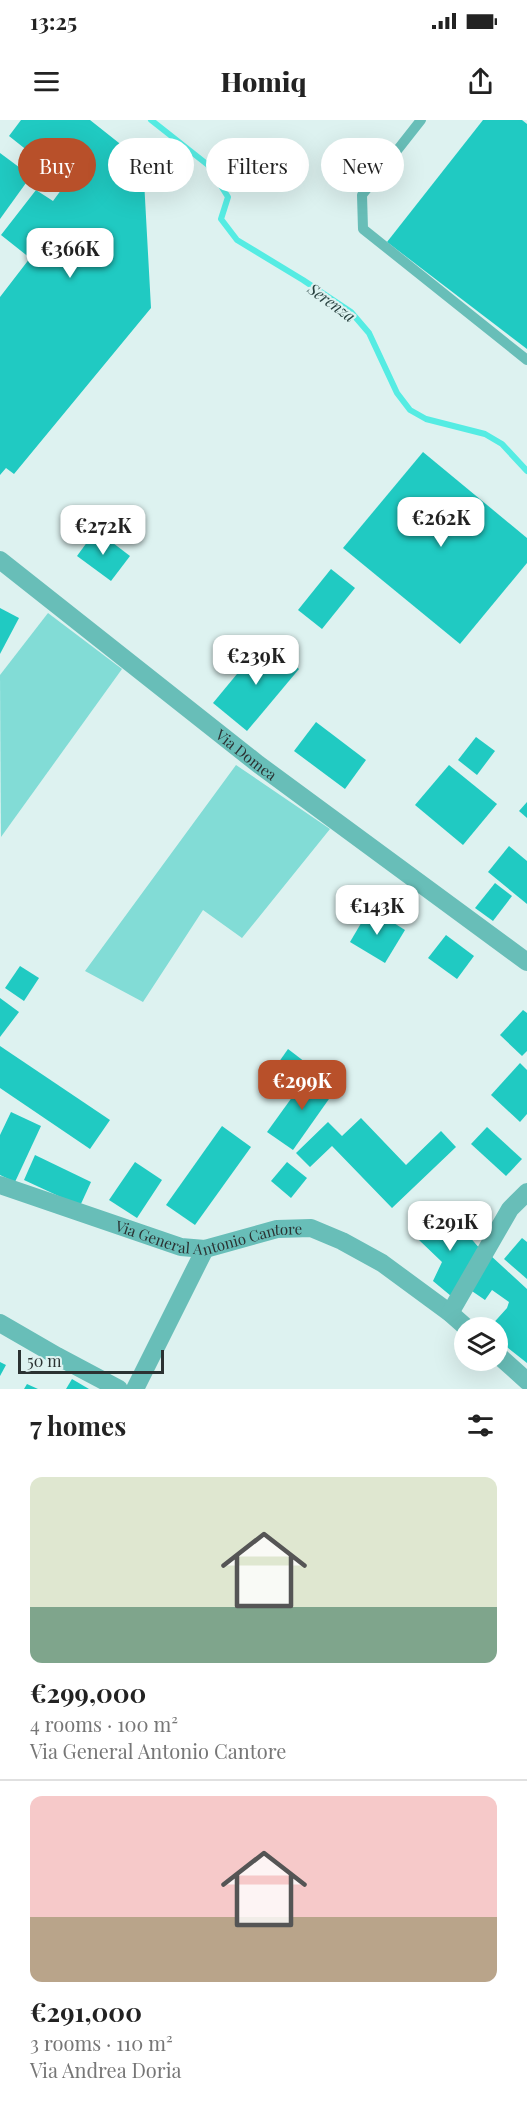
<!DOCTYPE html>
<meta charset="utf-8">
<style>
body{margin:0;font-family:"Playfair Display",serif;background:#f2f2f2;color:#222;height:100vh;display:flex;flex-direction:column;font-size:22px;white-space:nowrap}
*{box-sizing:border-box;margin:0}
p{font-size:20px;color:#767676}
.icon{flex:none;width:33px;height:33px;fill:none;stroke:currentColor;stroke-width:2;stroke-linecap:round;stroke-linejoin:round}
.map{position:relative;height:1269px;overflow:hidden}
.drawer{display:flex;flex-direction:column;background:#fff;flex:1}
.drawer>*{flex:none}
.guide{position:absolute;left:18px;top:18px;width:492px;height:54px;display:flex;gap:12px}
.controls{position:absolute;left:454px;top:1197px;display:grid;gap:12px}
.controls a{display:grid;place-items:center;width:54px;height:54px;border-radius:50%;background:#fff;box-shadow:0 6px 24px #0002;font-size:30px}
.scale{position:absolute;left:18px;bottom:15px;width:146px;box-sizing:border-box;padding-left:6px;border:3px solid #2b3232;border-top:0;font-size:16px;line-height:21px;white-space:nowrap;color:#2b3232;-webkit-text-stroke:4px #ddf2f0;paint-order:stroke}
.price{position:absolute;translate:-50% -51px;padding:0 14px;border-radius:12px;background:#fff;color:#222;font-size:20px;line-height:39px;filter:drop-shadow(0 2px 3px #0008)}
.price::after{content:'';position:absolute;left:50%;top:36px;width:18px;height:14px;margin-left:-9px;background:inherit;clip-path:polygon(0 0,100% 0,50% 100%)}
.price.current{background:#b8502a;color:#fff}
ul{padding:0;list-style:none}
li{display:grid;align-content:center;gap:12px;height:318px;padding:0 30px}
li+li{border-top:2px solid #e0e0e0}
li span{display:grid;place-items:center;height:186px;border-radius:12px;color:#555}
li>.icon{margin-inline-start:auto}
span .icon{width:108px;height:108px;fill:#fffc;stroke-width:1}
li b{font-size:26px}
h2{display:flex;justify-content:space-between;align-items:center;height:72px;padding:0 30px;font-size:26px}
.pill{padding:0 21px;border-radius:27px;background:#fff;box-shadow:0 6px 24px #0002;font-size:21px;line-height:54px}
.pill.current{background:#b8502a;color:#fff}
.status{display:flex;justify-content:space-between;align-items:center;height:42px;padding:0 30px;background:#fff;direction:ltr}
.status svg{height:16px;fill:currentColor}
header{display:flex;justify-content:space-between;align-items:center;height:78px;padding:0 30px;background:#fff;font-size:27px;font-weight:800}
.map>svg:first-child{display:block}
</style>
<div class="status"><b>13:25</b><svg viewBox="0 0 49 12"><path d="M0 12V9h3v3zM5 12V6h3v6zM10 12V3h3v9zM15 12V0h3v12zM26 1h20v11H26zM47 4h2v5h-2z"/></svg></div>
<header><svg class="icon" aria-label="menu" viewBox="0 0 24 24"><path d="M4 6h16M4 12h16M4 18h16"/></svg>Homiq<svg class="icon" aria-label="share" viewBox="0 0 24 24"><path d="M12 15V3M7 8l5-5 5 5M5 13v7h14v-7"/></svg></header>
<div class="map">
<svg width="527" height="1269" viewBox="0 0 527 1269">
<rect width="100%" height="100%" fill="#ddf2f0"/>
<g fill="#82dcd6">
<polygon points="48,493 122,549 1,717 0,555"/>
<polygon points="236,645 330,709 242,818 203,790 143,882 85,851"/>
</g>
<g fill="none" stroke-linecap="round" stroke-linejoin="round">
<polyline stroke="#55ece3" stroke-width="6" points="151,0 208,45 228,77 221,99 237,120 303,160 351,192 369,213 397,273 410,290 426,299 485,314 502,324 527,351"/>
</g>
<g fill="#20cac2">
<polygon points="21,0 90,0 143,42 151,188 14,354 6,348 0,355 0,177 30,138 1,115 36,70 53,81 67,62 9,16"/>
<polygon points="483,0 522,0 527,4 527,229 387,122"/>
<polygon points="0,33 31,56 0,99"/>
<polygon points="423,332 527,418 527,443 460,524 343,428"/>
<polygon points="96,410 130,436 111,461 77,436"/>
<polygon points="331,449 355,468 322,509 298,490"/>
<polygon points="0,488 19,498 0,534"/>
<polygon points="265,520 299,549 247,611 213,583"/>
<polygon points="316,602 366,640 345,669 294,631"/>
<polygon points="476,617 495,631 477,655 458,640"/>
<polygon points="449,645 497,684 463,725 415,685"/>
<polygon points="527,682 527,698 519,691"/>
<polygon points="509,726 527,741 527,784 488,752"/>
<polygon points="495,763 512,776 493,801 475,788"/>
<polygon points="370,788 405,810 385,843 350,822"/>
<polygon points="446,815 474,836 457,859 428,838"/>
<polygon points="20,846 39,858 24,881 5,868"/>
<polygon points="0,878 19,892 0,917"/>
<polygon points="523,890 527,893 527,931 522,936 500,915"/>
<polygon points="0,926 110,1000 90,1029 0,968"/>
<polygon points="288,929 305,942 291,962 274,949"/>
<polygon points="520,943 527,950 527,994 520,1002 491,975"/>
<polygon points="311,951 336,969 293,1030 267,1012"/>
<polygon points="11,992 41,1006 15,1062 0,1055 0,1015"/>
<polygon points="361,998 406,1045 441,1011 456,1027 392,1088 332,1026 310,1047 296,1033 328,1002 342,1016"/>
<polygon points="222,1006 251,1027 195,1105 166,1085"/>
<polygon points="487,1007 522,1039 506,1056 471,1024"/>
<polygon points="35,1035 91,1062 80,1086 24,1060"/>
<polygon points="135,1042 162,1060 137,1098 109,1080"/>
<polygon points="287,1042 307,1058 291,1078 271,1061"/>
<polygon points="447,1091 481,1130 451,1176 433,1161 442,1142 419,1120"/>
<polygon points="522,1118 527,1122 527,1159 504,1139"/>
<polygon points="490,1135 527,1169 527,1243 498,1220 498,1208 489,1208 507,1188 509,1182 492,1170 485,1180 466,1167"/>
<polygon points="0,1242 6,1245 0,1256"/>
<polygon points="72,1259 89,1269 66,1269"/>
<polygon points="27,1264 38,1269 24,1269"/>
</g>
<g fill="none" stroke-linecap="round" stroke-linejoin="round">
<polyline stroke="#68beb8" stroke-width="10" points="421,0 362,75 363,109 527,240"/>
<g stroke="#68beb8" stroke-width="18">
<path id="s1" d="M0,440L258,644L527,842"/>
<path id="s2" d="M0,1065L181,1127L205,1129L277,1109L311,1108L342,1121L382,1143L450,1193L467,1208"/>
<polyline points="450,1193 510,1089 527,1072"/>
<polyline points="498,1235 527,1261"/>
<polyline points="135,1269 205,1129"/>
</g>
<polyline stroke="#68beb8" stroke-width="18" points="0,1203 57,1236 119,1269"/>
</g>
<g text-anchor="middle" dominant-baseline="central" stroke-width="4.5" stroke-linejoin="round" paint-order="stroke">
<g font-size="15" fill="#2b3232" stroke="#ddf2f0">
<text stroke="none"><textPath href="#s1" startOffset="314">Via Domea</textPath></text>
<text stroke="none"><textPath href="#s2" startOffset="219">Via General Antonio Cantore</textPath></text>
</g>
<g font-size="16" font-style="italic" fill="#28413f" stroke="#ddf2f0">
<text transform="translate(332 182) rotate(36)">Serenza</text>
</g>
</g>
</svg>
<div class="controls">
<a><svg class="icon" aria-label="layers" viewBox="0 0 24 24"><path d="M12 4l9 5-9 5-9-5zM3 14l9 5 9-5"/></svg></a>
</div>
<div class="scale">50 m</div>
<b class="price" style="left:70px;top:159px">€366K</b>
<b class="price" style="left:441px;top:428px">€262K</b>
<b class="price" style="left:103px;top:436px">€272K</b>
<b class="price" style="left:256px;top:566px">€239K</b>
<b class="price" style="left:377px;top:816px">€143K</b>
<b class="price current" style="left:302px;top:991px">€299K</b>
<b class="price" style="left:450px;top:1132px">€291K</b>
<div class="guide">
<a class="pill current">Buy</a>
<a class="pill">Rent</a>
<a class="pill">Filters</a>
<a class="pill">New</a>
</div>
</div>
<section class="drawer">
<h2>7 homes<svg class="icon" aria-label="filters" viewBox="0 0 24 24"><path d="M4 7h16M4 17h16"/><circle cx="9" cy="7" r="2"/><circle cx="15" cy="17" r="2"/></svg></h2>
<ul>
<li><span style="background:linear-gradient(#dfe7d0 70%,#7fa58c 0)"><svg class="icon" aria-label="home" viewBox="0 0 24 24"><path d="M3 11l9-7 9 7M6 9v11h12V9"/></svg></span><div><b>€299,000</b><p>4 rooms · 100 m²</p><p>Via General Antonio Cantore</p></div></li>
<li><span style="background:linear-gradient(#f6c9c9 65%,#b9a48a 0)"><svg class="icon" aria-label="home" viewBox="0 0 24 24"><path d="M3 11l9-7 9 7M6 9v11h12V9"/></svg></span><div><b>€291,000</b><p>3 rooms · 110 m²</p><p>Via Andrea Doria</p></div></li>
</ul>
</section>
